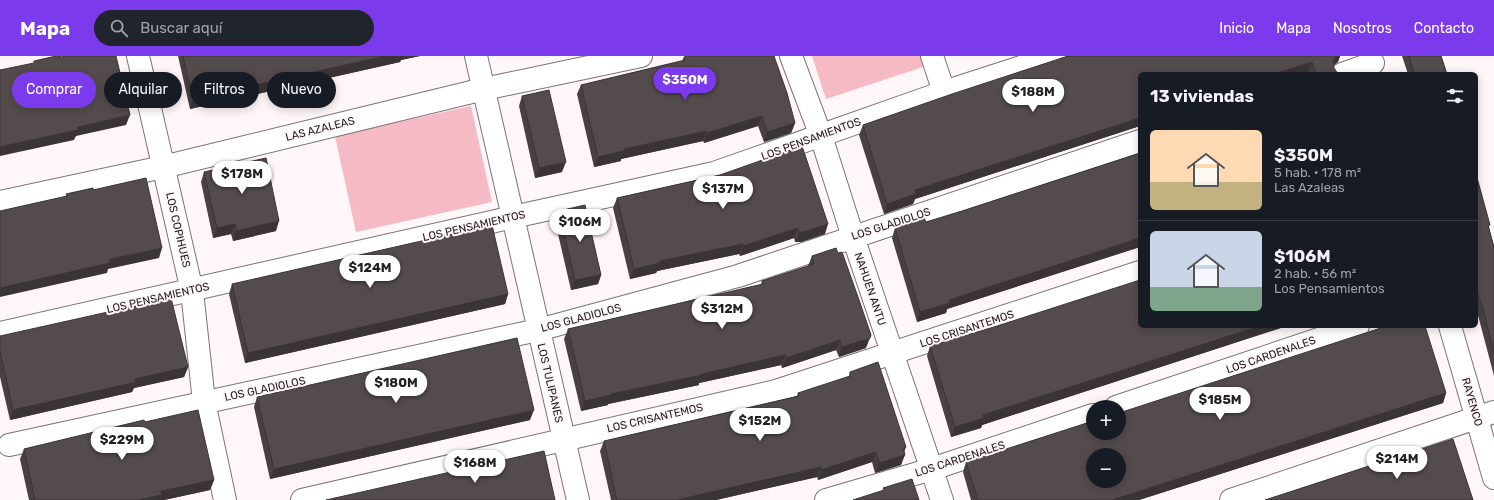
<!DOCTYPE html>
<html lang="es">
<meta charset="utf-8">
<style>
body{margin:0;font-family:Rubik,sans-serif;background:#20242c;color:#f1f3f6;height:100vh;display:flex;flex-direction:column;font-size:15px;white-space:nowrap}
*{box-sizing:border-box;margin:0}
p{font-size:13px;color:#9ea1a6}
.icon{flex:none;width:22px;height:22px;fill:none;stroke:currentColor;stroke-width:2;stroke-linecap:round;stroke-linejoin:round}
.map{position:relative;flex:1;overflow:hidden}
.sheet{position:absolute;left:1138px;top:16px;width:340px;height:256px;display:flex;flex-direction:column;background:#171b24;border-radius:6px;box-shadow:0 2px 10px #0003}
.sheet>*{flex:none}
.hud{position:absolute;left:12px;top:16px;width:380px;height:36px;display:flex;gap:8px}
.fabs{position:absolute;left:1086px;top:344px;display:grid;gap:8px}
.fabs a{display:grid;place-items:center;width:40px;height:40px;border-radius:50%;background:#171b24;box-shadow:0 2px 10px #0003;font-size:20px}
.price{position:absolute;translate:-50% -34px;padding:0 9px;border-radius:14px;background:#fff;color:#222;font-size:13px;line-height:26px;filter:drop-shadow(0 1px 2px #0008)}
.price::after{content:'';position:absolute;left:50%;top:24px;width:12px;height:9px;margin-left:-6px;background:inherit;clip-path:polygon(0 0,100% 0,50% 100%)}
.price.current{background:#7c3aed;color:#fff}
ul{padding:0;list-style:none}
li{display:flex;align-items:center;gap:12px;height:100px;padding:0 12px}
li+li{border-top:1px solid #363941}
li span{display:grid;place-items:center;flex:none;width:112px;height:80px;border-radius:6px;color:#555}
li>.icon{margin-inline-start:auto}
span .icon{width:48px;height:48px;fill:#fffc;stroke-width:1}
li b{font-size:17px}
h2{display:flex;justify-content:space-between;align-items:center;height:48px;padding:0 12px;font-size:17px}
.chip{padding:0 14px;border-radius:18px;background:#171b24;box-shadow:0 2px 10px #0003;font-size:14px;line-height:36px}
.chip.current{background:#7c3aed;color:#fff}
header{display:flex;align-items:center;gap:24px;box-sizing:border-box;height:56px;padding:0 20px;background:#7c3aed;color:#fff}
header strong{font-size:19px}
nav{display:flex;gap:22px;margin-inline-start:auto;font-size:14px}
.search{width:280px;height:36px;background:#20242c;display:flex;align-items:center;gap:10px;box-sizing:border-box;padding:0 14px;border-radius:22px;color:#9ea1a6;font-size:15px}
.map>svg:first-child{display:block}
</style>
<header>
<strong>Mapa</strong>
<div class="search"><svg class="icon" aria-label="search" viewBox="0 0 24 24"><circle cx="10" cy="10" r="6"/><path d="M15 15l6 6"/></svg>Buscar aquí</div>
<nav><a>Inicio</a><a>Mapa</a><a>Nosotros</a><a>Contacto</a></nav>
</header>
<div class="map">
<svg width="1494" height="444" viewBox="0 0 1494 444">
<rect width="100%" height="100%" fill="#fff6f8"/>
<g fill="#f6b9c6">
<polygon points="812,0 922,0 926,10 826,43"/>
<polygon points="471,50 492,146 356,176 335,80"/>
</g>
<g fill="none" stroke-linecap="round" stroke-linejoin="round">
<defs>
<g id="minor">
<polyline points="138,0 192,235 204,346 225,444"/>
<polyline points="476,0 578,444"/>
<polyline points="791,0 821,80 853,181 942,444"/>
<polyline points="932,0 944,36"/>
<polyline points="1342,18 1373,7"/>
<polyline points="0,146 163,111 484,33 641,0"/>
<polyline points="1450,270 1494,422"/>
<polyline points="0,277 513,161 714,117 944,36 1055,0"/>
<polyline points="1116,351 1358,270"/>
<polyline points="9,389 538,274 738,220 1140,85"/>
<polyline points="302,444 776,335 1140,216"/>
<polyline points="826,444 932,413 1093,359"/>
<polyline points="1231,444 1494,356"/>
</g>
</defs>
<use href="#minor" stroke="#7c7274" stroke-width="24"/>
<use href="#minor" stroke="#fff" stroke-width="22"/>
</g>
<g fill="#484042">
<polygon points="178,0 420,0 401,4 400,6 190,53"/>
<polygon points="1068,0 1340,0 1338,6 1334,9 1334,12 1338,18 1309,18 1308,16 1140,18 1140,70 915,143 913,148 884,158 859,79 863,69"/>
<polygon points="1402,0 1441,0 1447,18 1408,18"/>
<polygon points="684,1 795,67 791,77 764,86 758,70 704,87 703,85 621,103 621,105 594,111 577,38 581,29 682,5"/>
<polygon points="522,40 562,116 535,122 519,50"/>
<polygon points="1140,97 1140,191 947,253 946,257 917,266 892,182 895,172 926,166 962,155"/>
<polygon points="204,116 276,175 233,185 231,178 213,182 201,126"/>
<polygon points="1476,118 1494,191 1494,320 1479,263 1476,254"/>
<polygon points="720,119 825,178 801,186 795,186 794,182 740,200 739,198 657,215 656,217 630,223 613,152 617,142"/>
<polygon points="559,155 601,219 598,228 571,234 555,165"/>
<polygon points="812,200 866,292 839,301 836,294 782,312 781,309 699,327 699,329 608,348 608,349 581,355 564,283 568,273 761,229 762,225 808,210"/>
<polygon points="232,228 508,238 505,248 245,307 229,238"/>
<polygon points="1140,270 1287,270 982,369 981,372 951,381 927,300 930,290"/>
<polygon points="0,280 188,311 184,321 134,332 132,336 10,364 0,321"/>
<polygon points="850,316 904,397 901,409 875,417 872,406 818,424 817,421 716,444 611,444 600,395 604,385 797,340 798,337 849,321"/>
<polygon points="1446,337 1443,347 1139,444 971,444 963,416 966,406"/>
<polygon points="257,341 530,364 270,423 254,351"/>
<polygon points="145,366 214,424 210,434 164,444 29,444 20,403 24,393"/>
</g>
<g fill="#3b3436">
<polygon points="386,0 420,0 401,4 400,6 190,53 193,43"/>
<polygon points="1336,0 1340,0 1338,6 1332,10 1333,5"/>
<polygon points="1312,6 1308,16 1302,18 1274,18"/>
<polygon points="130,59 126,69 76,80 74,84 0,100 0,91 77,71"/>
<polygon points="762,60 758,70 704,87 707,77"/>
<polygon points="1140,62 1140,70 915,143 913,148 884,158 887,148 915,134"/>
<polygon points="795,67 791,77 764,86 767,76"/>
<polygon points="707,75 703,85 621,103 621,105 594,111 598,101 624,93"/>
<polygon points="566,106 562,116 535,122 539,112"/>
<polygon points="279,165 276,175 233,185 236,175"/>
<polygon points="235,168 231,178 213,182 217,172"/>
<polygon points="828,168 825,178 801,186 795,186 799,176"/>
<polygon points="798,172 794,182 740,200 743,190"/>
<polygon points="1140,182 1140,191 947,253 946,257 917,266 920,256 949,244"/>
<polygon points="743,188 739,198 657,215 656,217 630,223 634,213 660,205"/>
<polygon points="162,192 159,202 108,213 107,217 0,241 0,232 110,203"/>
<polygon points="601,219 598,228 571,234 575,224"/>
<polygon points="508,238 505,248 245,307 248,297"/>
<polygon points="1260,270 1287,270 982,369 981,372 951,381 955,371 983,359"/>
<polygon points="870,282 866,292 839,301 842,291"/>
<polygon points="840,284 836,294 782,312 786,302"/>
<polygon points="785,299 781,309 699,327 699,329 608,348 608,349 581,355 585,345 611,338"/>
<polygon points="188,311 184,321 134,332 132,336 10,364 13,354 135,323"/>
<polygon points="1446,337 1443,347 1139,444 1112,444"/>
<polygon points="534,354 530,364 270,423 274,413"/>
<polygon points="906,391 903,399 905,399 901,409 875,417 879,407 903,392"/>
<polygon points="876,396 872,406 818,424 821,414"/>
<polygon points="821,411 817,421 716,444 677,444"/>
<polygon points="214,424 210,434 164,444 138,444 161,435"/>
</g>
<g fill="#544b4d" stroke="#3b3436" fill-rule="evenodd">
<polygon points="56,0 60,0 61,1 66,0 116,0 130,59 77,71 78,74 0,91 0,14 34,7 34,5"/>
<polygon points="183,0 386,0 193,43"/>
<polygon points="687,0 774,0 787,37 795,67 767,76 762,60 707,77 707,75 624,93 624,95 598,101 581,29 685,4 684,1"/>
<polygon points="1068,0 1336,0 1333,5 1334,12 1338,18 1316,18 1312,6 1274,18 1140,18 1140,62 915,134 916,138 887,148 863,69 952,38"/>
<polygon points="1409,0 1441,0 1447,18 1414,18"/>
<polygon points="549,34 566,106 539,112 522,40"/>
<polygon points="802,90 828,168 804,176 799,176 798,172 743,190 743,188 660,205 660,207 634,213 617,142 720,119"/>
<polygon points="1140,97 1140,182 949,244 950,247 920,256 895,172 924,162 926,166 962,155"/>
<polygon points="266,102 279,165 236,175 235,168 217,172 204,116"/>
<polygon points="1476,118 1490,169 1488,170 1494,191 1494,296 1483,253 1476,233"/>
<polygon points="146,122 162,192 110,203 110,207 0,232 0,155 67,140 66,138 93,132 93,134"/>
<polygon points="585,149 601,219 575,224 559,155"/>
<polygon points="492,169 508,238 248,297 232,228"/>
<polygon points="836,192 838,197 842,196 858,241 871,279 870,282 842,291 840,284 786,302 785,299 702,318 702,319 611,338 611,339 585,345 568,273 763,228 762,225 814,208 812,200"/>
<polygon points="1140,224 1140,270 1260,270 983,359 984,362 955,371 930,290 997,270"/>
<polygon points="171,242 188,311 135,323 136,326 13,354 0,295 0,280"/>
<path d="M1387,270H1425L1446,337L1112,444H978L966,406L1093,365V377H1119V357ZM1093,399H1119V425H1093Z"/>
<polygon points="517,282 534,354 274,413 257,341"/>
<polygon points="878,306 906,391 903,392 905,399 879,407 876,396 821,414 821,411 677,444 617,444 604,385 799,340 798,337 850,320 850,316"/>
<polygon points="198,354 214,424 161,435 162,439 138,444 35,444 24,393 144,364 145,366"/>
<polygon points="1453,383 1473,444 1265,444"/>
<polygon points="544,395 555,444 326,444"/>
<polygon points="912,423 919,444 853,444 884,434 883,432"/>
</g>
<g text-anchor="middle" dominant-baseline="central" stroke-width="4" stroke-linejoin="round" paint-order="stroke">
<g font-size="11" fill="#201c1d" stroke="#fff6f8">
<text transform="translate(320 73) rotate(-14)">LAS AZALEAS</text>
<text transform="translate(811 83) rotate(-20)">LOS PENSAMIENTOS</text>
<text transform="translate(891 168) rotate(-18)">LOS GLADIOLOS</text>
<text transform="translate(474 170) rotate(-13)">LOS PENSAMIENTOS</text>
<text transform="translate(178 174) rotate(77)">LOS COPIHUES</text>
<text transform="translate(870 233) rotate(71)">NAHUEN ANTU</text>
<text transform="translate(158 242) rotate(-13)">LOS PENSAMIENTOS</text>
<text transform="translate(581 262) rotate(-15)">LOS GLADIOLOS</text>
<text transform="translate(967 273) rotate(-18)">LOS CRISANTEMOS</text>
<text transform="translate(1271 299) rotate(-19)">LOS CARDENALES</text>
<text transform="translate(550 327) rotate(77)">LOS TULIPANES</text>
<text transform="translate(265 333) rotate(-12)">LOS GLADIOLOS</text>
<text transform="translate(1472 346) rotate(74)">RAYENCO</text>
<text transform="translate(655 362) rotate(-13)">LOS CRISANTEMOS</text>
<text transform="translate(960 403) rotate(-18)">LOS CARDENALES</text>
</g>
</g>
</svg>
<div class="fabs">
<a>+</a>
<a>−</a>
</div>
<b class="price current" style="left:685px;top:45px">$350M</b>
<b class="price" style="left:1033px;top:57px">$188M</b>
<b class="price" style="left:242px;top:139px">$178M</b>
<b class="price" style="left:723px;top:154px">$137M</b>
<b class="price" style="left:580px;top:187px">$106M</b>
<b class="price" style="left:370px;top:233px">$124M</b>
<b class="price" style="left:722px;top:274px">$312M</b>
<b class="price" style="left:396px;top:348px">$180M</b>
<b class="price" style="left:1220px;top:365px">$185M</b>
<b class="price" style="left:760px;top:386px">$152M</b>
<b class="price" style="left:122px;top:405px">$229M</b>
<b class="price" style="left:1397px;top:424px">$214M</b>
<b class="price" style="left:475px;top:428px">$168M</b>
<div class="hud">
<a class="chip current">Comprar</a>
<a class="chip">Alquilar</a>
<a class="chip">Filtros</a>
<a class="chip">Nuevo</a>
</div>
<section class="sheet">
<h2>13 viviendas<svg class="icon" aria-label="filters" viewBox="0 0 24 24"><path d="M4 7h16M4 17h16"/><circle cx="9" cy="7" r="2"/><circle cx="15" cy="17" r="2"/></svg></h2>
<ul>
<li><span style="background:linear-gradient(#ffd9b3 65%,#c2b280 0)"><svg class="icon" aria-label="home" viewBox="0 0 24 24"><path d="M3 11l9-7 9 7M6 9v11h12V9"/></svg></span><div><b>$350M</b><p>5 hab. · 178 m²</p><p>Las Azaleas</p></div></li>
<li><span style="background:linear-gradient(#c9d6e8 70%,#7fa58c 0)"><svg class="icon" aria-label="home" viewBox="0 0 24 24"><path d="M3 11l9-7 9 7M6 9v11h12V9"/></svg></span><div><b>$106M</b><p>2 hab. · 56 m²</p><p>Los Pensamientos</p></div></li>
</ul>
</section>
</div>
